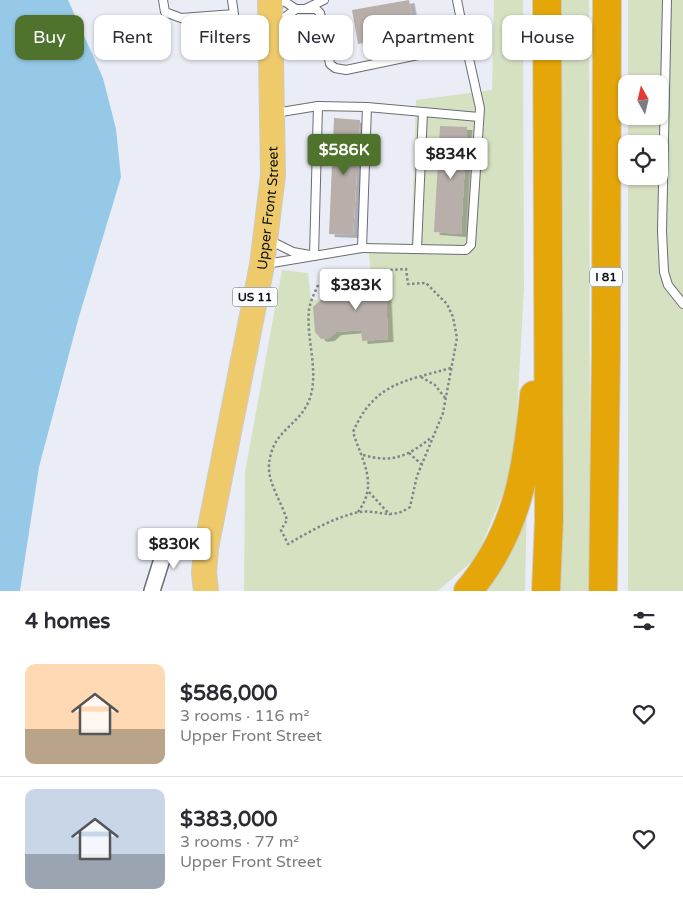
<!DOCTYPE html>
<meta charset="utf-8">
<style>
body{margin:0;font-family:"Varela Round",sans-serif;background:#f2f2f3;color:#2b2b33;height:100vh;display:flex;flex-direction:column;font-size:19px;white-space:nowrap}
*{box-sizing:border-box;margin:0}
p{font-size:16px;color:#7c7c81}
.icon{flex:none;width:28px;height:28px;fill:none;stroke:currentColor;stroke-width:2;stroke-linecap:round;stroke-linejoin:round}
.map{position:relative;height:591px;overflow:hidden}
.drawer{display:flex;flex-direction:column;background:#fff;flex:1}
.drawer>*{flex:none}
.hud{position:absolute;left:15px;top:15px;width:654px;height:45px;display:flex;gap:10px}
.needle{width:32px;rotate:352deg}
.fabs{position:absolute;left:618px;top:75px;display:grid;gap:10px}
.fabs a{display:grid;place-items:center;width:50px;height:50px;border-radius:10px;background:#fff;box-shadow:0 1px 4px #0004;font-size:25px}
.price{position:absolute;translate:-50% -42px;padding:0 11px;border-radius:5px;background:#fff;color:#222;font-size:16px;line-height:32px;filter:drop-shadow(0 1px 2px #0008)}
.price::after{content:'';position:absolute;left:50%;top:30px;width:15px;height:11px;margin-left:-8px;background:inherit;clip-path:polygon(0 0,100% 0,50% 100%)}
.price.active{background:#4f732c;color:#fff}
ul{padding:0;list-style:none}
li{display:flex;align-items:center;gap:15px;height:125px;padding:0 25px}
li+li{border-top:1px solid #e1e1e2}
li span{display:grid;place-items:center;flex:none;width:140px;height:100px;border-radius:10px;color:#555}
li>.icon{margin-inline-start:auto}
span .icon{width:60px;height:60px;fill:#fffc;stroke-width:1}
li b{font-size:21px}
h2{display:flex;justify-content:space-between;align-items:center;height:60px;padding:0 25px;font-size:21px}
.pill{padding:0 18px;border-radius:10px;background:#fff;box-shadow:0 1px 4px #0004;font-size:18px;line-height:45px}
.pill.active{background:#4f732c;color:#fff}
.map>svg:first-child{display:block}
</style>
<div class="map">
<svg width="683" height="591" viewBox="0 0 683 591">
<defs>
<filter id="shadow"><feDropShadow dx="5.5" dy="3" stdDeviation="0" flood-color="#0004"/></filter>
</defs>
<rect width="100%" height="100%" fill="#eaedf6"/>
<g fill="#d6e1c2">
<polygon points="494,0 523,0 524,289 514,468 476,558 438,591 244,591 245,472 282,270 308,273 311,300 373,299 369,253 411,251 416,100 492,90"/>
<polygon points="561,0 589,0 590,591 555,591"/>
<polygon points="628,0 683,0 683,591 628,591 628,176 659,176 659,144 628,144 628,116 659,116 659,84 628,84"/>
<polygon points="527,500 525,591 479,591"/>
</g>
<polygon fill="#96c9e8" points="0,0 68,0 103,78 116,129 121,177 78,320 39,467 20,591 0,591"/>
<g fill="#b8aeaa" filter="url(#shadow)">
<polygon points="409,0 415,33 358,44 352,10"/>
<polygon points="334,118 360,120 353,235 329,234"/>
<polygon points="440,126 467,127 461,234 434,232"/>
<polygon points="357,272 385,273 388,339 362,341 361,330 336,332 329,338 321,339 315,332 313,307 321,300 359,299"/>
</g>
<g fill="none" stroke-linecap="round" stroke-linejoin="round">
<defs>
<g id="lane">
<polyline points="163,0 165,12 181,18 234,14 232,0"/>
<polyline points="282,0 296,9"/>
<polyline points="667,0 662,231 664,272 668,285 683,304"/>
<polyline points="305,9 316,9 320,13 330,64 335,68 346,70 466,45 457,0"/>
<polyline points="276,24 296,9 305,9 324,0"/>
<polyline points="275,113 318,106 367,107 479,117"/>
<polyline points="269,240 293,252 310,255"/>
<polyline points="362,248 466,250 471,245 480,108 466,45"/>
<polyline points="417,248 423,112"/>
<polyline points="314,256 318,106"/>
<polyline points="266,264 362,248 367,107"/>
</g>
<polyline id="street" points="152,591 168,540"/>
<g id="primary">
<path id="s1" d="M206,591L204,573L206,548L262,265L273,175L270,0"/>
</g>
<g id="highway">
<path d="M468,591C518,532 527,469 534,395"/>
<polyline points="546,591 549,520 547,0"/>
<polyline points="603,591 606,349 607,0"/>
</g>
</defs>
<use href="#lane" stroke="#6a6d75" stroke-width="10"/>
<use href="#street" stroke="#6a6d75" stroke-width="18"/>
<use href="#primary" stroke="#cacbcb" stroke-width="26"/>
<use href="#highway" stroke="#cacbcb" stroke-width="30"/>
<g stroke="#82848a" stroke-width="2.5" stroke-dasharray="2.5 2.5" stroke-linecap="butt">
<path d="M318,285C315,292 310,302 309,310C306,339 319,370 310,398C300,427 271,429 269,466C268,483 282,503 287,520L281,530L288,544C309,532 331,519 355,513C376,507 389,522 410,507L417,476L443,413L457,338L453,317L447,304L426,283L408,284L406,269L357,272"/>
<polyline points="421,377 435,385 446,399"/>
<polyline points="409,453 421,464"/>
<path d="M363,455C394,464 409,455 432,437"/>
<polyline points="369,492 390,515"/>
<path d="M358,512C379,484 362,461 353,432C374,383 405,381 451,368"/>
</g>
<use href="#lane" stroke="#fff" stroke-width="8"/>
<use href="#street" stroke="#fff" stroke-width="15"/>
<use href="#primary" stroke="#efca6b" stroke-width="24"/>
<use href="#highway" stroke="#e4a609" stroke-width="28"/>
</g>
<g text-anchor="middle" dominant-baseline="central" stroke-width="4" stroke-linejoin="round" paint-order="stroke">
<g fill="#f9fbfe" stroke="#56575a" stroke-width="1">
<rect x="590" y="267.5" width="32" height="19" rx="4"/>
<rect x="232.5" y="287.5" width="45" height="19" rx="4"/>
</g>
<g font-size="12" font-weight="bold" fill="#101114">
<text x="606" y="277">I 81</text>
<text x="255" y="297">US 11</text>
</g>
<g font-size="14" fill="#101114" stroke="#f9fbfe">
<text stroke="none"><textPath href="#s1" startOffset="389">Upper Front Street</textPath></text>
</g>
</g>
</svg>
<div class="fabs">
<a><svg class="needle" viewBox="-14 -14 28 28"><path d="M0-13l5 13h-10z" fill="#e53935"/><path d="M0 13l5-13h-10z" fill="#7c7c81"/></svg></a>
<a><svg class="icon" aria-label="locate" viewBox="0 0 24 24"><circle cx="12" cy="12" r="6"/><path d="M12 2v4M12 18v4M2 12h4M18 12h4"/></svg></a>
</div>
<b class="price active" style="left:344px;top:176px">$586K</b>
<b class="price" style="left:451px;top:180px">$834K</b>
<b class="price" style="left:356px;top:311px">$383K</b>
<b class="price" style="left:174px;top:570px">$830K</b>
<div class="hud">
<a class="pill active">Buy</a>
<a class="pill">Rent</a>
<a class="pill">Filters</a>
<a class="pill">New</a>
<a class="pill">Apartment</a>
<a class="pill">House</a>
</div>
</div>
<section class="drawer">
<h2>4 homes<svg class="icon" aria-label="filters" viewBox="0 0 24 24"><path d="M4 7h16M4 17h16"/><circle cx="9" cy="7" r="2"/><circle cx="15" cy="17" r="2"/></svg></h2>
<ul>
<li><span style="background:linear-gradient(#ffd9b3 65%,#b9a48a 0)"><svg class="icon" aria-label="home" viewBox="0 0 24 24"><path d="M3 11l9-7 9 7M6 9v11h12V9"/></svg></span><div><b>$586,000</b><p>3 rooms · 116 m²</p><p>Upper Front Street</p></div><svg class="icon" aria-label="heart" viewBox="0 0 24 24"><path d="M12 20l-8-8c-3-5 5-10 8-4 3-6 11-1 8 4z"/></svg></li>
<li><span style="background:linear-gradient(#c9d6e8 65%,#9aa5b1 0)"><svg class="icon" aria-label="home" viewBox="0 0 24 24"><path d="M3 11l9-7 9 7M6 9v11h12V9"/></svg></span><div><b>$383,000</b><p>3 rooms · 77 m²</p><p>Upper Front Street</p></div><svg class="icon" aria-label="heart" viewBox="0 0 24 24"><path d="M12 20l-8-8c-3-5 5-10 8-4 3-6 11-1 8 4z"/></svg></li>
</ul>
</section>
